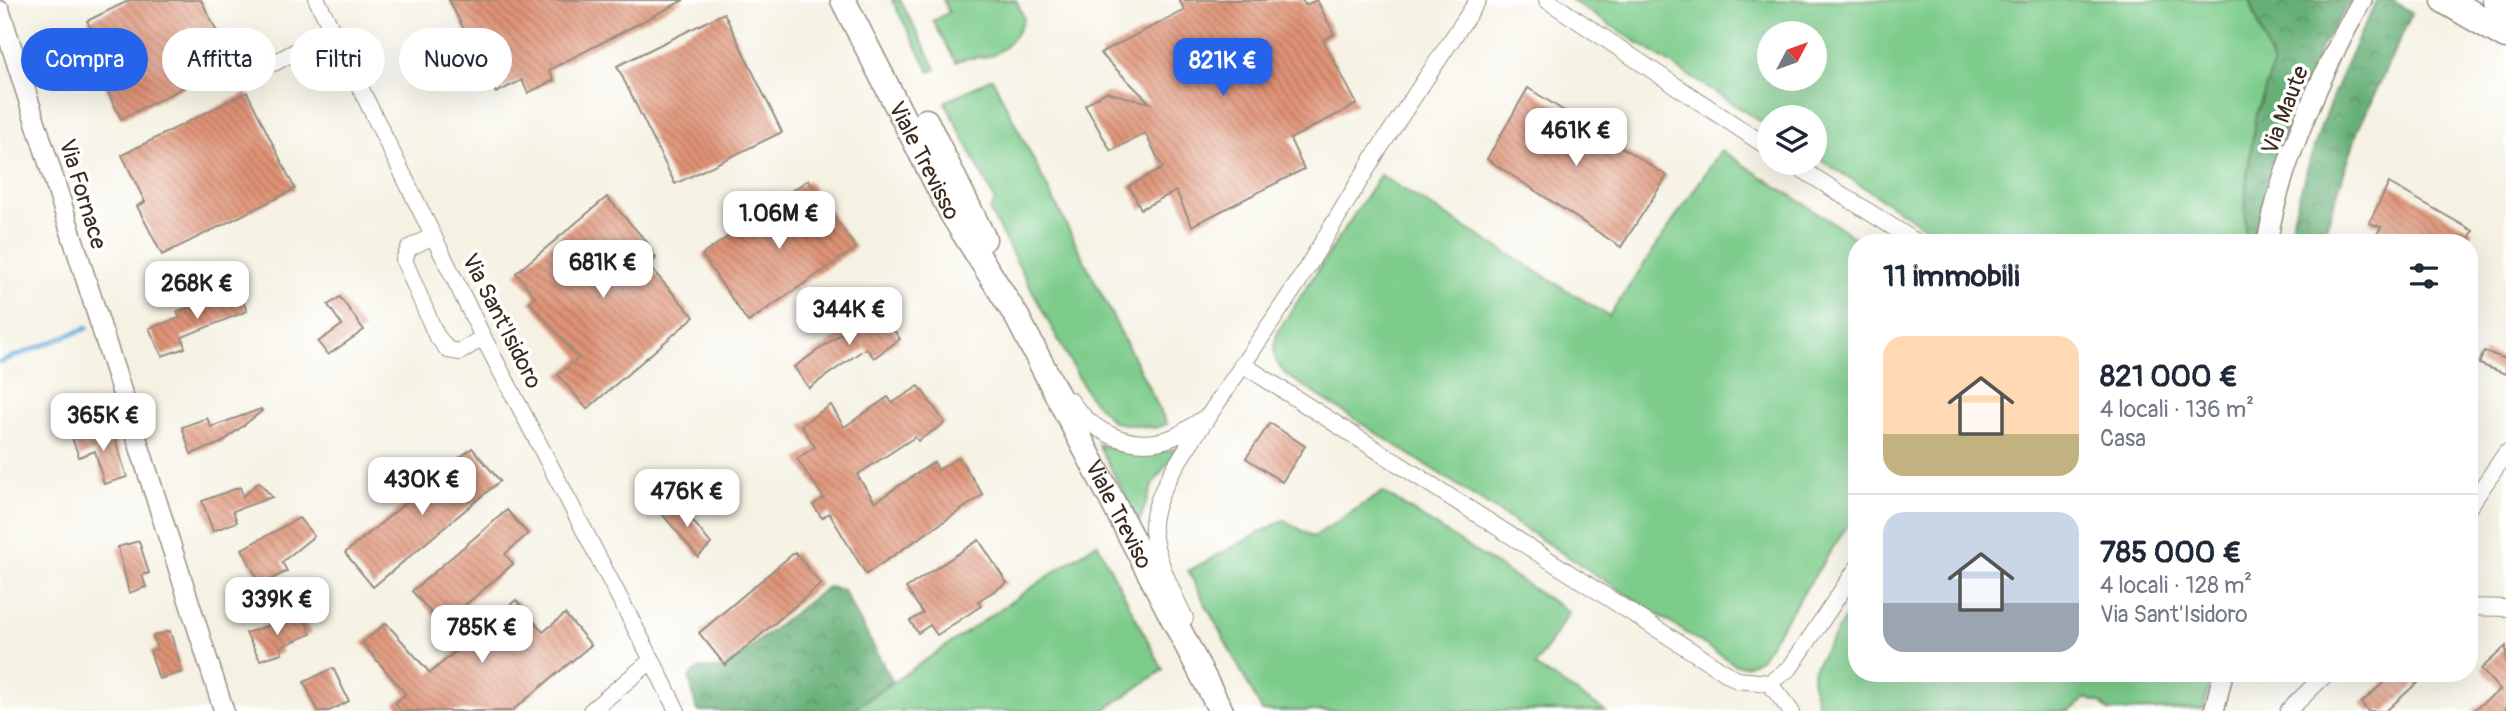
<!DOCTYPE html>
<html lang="it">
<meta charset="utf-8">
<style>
body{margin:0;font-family:Pangolin,sans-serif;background:#f6f6f7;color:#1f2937;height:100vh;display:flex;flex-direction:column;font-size:26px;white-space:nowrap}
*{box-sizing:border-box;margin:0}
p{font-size:23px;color:#747a83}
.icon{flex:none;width:38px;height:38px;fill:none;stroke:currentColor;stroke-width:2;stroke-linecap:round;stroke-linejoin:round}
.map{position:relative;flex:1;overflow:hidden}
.drawer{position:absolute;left:1848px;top:234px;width:630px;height:448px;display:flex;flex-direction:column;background:#fff;border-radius:28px;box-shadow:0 7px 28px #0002}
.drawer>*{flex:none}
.hud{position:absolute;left:21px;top:28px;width:665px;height:63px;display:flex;gap:14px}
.needle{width:46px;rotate:49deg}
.buttons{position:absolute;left:1757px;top:21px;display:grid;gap:14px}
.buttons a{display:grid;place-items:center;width:70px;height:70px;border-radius:50%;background:#fff;box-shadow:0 7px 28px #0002;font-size:35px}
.price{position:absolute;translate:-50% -60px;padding:0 16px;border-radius:14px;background:#fff;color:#222;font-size:23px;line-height:46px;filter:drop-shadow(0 2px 4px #0008)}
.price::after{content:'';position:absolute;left:50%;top:42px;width:21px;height:16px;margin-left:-10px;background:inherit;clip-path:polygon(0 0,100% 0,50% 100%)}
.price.on{background:#2563eb;color:#fff}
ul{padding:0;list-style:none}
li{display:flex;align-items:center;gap:21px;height:175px;padding:0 35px}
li+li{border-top:2px solid #e0e1e3}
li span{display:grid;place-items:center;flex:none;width:196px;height:140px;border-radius:21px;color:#555}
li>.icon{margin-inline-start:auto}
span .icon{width:84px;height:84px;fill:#fffc;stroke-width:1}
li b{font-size:30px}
h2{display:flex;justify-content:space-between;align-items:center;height:84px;padding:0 35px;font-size:30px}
.chip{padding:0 24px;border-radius:32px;background:#fff;box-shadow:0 7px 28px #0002;font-size:24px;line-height:63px}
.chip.on{background:#2563eb;color:#fff}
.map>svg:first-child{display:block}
</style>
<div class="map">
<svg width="2506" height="711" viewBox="0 0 2506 711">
<defs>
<pattern id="forest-crowns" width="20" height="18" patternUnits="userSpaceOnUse" patternTransform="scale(1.75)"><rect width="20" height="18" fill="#66b077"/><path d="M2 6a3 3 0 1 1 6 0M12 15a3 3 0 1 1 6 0" fill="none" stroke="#558f61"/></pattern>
<pattern id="building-back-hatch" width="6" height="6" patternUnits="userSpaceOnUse" patternTransform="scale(1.75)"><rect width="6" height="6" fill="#df9376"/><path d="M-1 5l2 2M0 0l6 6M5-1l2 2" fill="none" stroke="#b67860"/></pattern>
</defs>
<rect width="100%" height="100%" fill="#fff"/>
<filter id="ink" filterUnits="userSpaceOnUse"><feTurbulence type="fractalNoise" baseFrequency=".0143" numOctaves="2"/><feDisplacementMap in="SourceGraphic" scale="14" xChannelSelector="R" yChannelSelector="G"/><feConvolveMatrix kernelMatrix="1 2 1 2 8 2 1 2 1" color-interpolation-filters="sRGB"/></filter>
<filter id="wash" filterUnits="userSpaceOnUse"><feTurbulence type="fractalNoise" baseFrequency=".00686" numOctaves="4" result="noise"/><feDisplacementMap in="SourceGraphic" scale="28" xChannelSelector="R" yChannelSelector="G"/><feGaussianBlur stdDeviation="1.57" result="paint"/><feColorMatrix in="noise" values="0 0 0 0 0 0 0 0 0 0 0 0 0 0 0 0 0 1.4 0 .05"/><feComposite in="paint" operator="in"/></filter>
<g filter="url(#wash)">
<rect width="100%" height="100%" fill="#f5f2e3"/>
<g fill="#7dcc8b" stroke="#5c7b54" stroke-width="2" fill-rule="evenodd">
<polygon points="892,0 900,0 936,69 930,72"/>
<path d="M943,0H1016L1024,18C1018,35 1003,55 984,57C972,59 967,56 956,62L933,21L949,12Z"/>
<path d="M1571,0H2250L2273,66L2255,119L2246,181L2245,243H1950L1815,156V117H1769V127ZM1769,33H1815V79H1769Z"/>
<polygon points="992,78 1167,424 1156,428 1113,422 1088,395 990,212 995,200 945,102"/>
<path d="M1721,150L1864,243H1857V511L1760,659L1746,666L1736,665L1288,376C1272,363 1271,346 1280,328L1380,175L1609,316Z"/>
<polygon points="1098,444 1135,455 1177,449 1153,484 1139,522"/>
<polygon points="1383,492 1569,612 1535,666 1605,711 1262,711 1188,571 1284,520 1313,537"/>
<polygon points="1097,543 1163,670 1103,711 851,711"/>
<polygon points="1857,599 1857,674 2211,674 2204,709 2108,711 2102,704 2086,698 2070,711 1819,711 1812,680 1814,668"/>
</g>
<g fill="url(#forest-crowns)" stroke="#506d4a" stroke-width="2">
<polygon points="2250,0 2352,0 2320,49 2275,163 2254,243 2245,243 2246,191 2255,119 2273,66"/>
<path d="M2378,0H2392L2412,13L2358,130L2321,243H2287C2307,157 2335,78 2378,0Z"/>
<polygon points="827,587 843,590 892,681 851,711 697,711 689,677 700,668 723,669"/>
</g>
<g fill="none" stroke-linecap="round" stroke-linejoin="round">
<polyline stroke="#66acdc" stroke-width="5" points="0,362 87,328"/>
</g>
<g id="blocks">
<g fill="url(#building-back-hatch)">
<polygon points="130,0 201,0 233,63 121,119 99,74 111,68 87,21"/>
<polygon points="449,0 684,0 549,70 554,80 528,93 522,80 496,93"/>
<polygon points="1179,0 1302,0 1305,5 1317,0 1334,34 1323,40 1357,104 1290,139 1304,169 1192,226 1176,191 1141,209 1129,186 1163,168 1145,133 1111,151 1085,105 1106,92 1150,103 1100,53 1185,10"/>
<polygon points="724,13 782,132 675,184 617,66"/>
<polygon points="1528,88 1667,176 1621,247 1487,159"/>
<polygon points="247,92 295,189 162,255 137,206 145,202 122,155"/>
<polygon points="808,180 856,248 748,322 702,255"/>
<polygon points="2389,183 2473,231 2467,243 2372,243 2381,227 2369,223"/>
<polygon points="607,197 646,241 656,258 648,265 694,317 587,409 558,375 579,358 530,302 535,297 516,273"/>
<polygon points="238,289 247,311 182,337 185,348 162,356 149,328 180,318 177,312"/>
<polygon points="340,297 364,330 328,355 318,342 342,325 328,305"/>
<polygon points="878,308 900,339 874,358 866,348 809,388 794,367"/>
<polygon points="2484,351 2506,359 2506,374 2479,364"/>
<polygon points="919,386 945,423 918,441 915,437 857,475 875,502 934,462 938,470 959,457 983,495 866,574 829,513 822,518 813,505 824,498 797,459 815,447 801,425 831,405 844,427 888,397 892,403"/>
<polygon points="261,409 262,411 221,443 191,454 182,427 207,418 211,427"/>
<polygon points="1270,423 1305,446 1282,482 1246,458"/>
<polygon points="111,426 127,477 104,484 95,451 79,457 72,438"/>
<polygon points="472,448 500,481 373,587 345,553"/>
<polygon points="259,482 272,497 233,511 237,522 213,531 202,501 240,487 243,496"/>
<polygon points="678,502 711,544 698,557 662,514"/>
<polygon points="507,510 528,534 505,554 513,564 442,625 412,591"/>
<polygon points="299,518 314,536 282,562 287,571 261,585 242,549"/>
<polygon points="979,540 1007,583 978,601 981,606 937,635 930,625 918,633 910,621 923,613 906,588"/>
<polygon points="139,541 149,573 142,575 146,587 129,593 118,547"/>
<polygon points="795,552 821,584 725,665 699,633"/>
<polygon points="516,600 543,632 565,614 591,645 512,711 401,711 395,703 406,694 362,643 386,623 430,673"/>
<polygon points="304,616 311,634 280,647 282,653 260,660 246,633 272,624 273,628"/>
<polygon points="170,631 182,672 159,679 150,651 157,649 153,636"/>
<polygon points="2506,646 2506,711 2472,711 2500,690 2481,669"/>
<polygon points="333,668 349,701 329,711 318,711 304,682"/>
<polygon points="2393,674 2427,674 2386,711 2368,711 2361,703"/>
</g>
</g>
</g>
<g filter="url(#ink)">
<use href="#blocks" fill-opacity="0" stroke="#988e80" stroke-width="2"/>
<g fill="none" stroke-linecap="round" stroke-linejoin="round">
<defs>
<g id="minor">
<polyline points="317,0 483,337 652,660"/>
<polyline points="1547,0 1769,148"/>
<polyline points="274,63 332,32"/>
<polyline points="1792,163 1918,243"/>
<polyline points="433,236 409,248 404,260 436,335 448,350 460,352 483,337"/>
<polyline points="1242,364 1737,680 1769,683 1791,711"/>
<path d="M1070,400C1093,434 1136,454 1176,436C1187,430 1198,422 1209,415C1190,444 1150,496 1153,531C1155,555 1174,596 1185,618"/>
<polyline points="1209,415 1297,284 1377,152 1478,0"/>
<polyline points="2469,507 2506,453"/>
<polyline points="2469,607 2506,608"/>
<polyline points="1769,683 1790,668 1857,568"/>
<polyline points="591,711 652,660 677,711"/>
<polyline points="2288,711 2326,674"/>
</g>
<g id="tertiary">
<polyline points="0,11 224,711"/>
<path d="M2267,243C2280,164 2323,70 2362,0"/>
<polyline points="2214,711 2223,674"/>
</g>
<g id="primary">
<path id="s1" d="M843,0L952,214L1017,317L1221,711"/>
<polyline points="926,121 984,239"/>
</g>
<g id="motorway">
<polyline points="2446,0 2506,35"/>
<polyline points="2497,0 2506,5"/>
</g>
</defs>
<use href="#minor" stroke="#988e80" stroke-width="18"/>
<use href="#tertiary" stroke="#988e80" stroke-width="22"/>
<use href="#primary" stroke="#988e80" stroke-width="27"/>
<use href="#motorway" stroke="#988e80" stroke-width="31"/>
<use href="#minor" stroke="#fff" stroke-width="16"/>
<use href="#tertiary" stroke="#fff" stroke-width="19"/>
<use href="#primary" stroke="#fff" stroke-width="24"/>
<use href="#motorway" stroke="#fff" stroke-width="28"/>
</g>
</g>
<g text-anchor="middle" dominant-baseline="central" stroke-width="7" stroke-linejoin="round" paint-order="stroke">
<g font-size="23" fill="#3b2a1e" stroke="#fff">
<text transform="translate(2285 110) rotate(-69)">Via Maute</text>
<text stroke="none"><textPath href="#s1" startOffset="180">Viale Trevisso</textPath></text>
<text transform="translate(83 194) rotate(73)">Via Fornace</text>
<text transform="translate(502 321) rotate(63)">Via Sant'Isidoro</text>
<text stroke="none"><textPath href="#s1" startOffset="584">Viale Treviso</textPath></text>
</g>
</g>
</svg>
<div class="buttons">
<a><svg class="needle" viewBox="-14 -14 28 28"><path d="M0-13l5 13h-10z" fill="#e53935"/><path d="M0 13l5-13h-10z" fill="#747a83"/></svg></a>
<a><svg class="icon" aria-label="layers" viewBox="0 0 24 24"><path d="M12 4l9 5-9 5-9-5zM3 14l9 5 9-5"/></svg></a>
</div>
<b class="price on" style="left:1223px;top:98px">821K €</b>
<b class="price" style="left:1576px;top:168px">461K €</b>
<b class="price" style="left:779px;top:251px">1.06M €</b>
<b class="price" style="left:603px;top:300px">681K €</b>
<b class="price" style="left:197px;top:321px">268K €</b>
<b class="price" style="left:849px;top:347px">344K €</b>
<b class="price" style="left:103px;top:453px">365K €</b>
<b class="price" style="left:422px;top:517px">430K €</b>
<b class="price" style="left:687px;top:529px">476K €</b>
<b class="price" style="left:277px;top:637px">339K €</b>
<b class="price" style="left:482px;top:665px">785K €</b>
<div class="hud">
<a class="chip on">Compra</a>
<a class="chip">Affitta</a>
<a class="chip">Filtri</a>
<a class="chip">Nuovo</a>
</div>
<section class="drawer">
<h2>11 immobili<svg class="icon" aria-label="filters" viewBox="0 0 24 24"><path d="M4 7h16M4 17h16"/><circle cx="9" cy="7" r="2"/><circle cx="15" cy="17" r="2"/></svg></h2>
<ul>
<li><span style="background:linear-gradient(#ffd9b3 70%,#c2b280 0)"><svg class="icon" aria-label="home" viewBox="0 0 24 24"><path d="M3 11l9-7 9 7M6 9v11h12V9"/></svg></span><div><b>821 000 €</b><p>4 locali · 136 m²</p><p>Casa</p></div></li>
<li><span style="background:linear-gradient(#c9d6e8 65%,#9aa5b1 0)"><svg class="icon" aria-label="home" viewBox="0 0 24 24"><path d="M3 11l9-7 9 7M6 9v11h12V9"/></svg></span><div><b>785 000 €</b><p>4 locali · 128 m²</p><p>Via Sant'Isidoro</p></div></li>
</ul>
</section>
</div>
